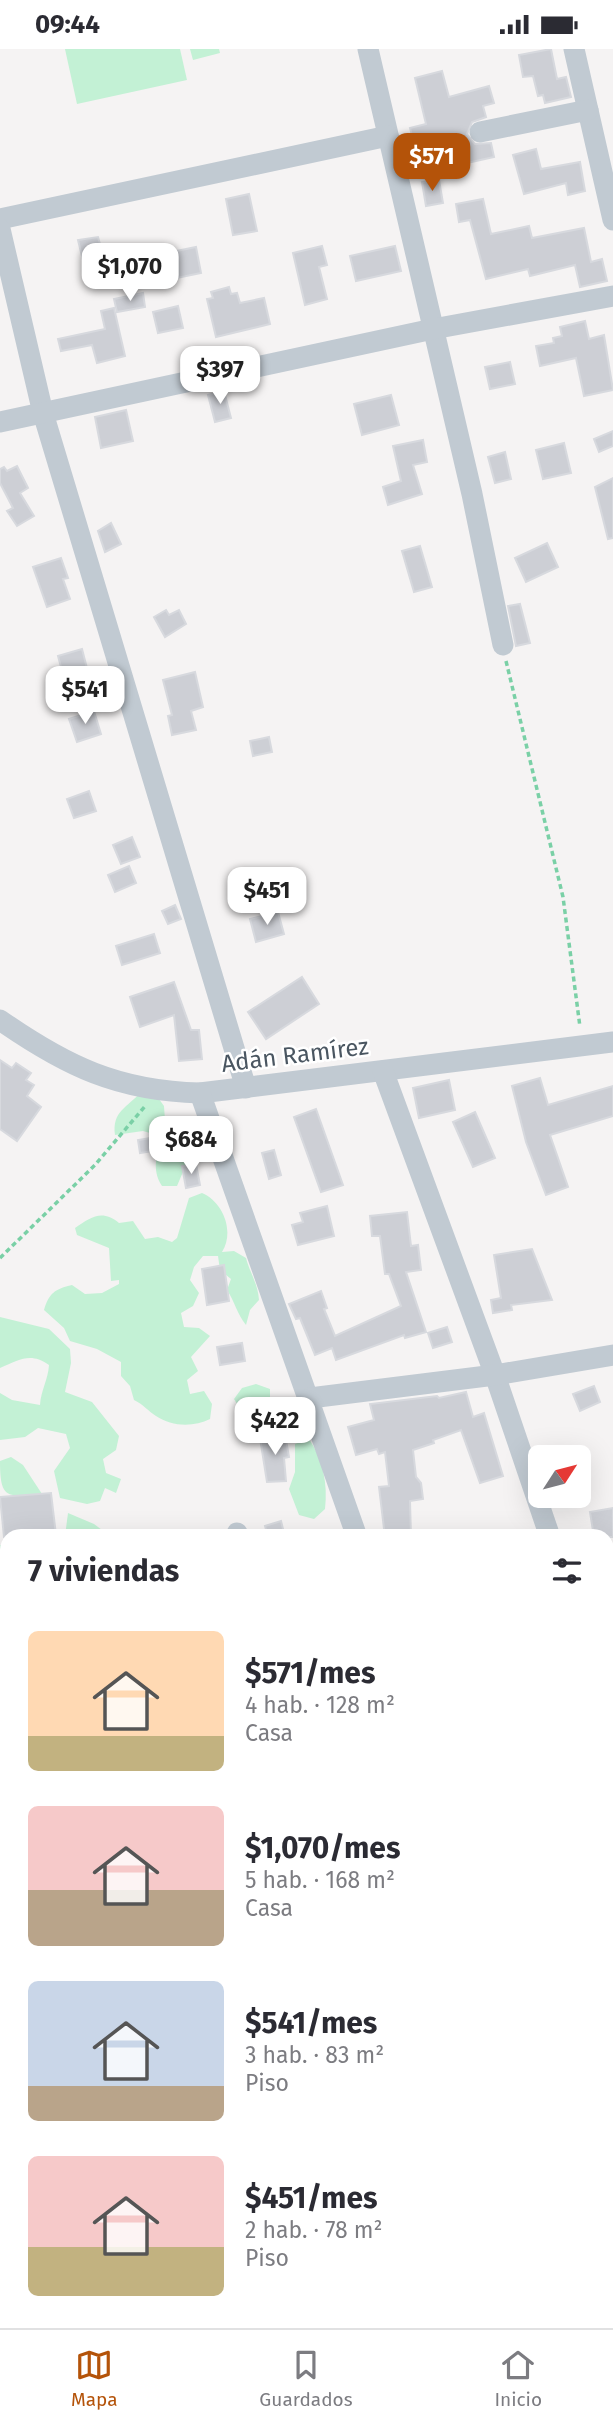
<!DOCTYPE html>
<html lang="es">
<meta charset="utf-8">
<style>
body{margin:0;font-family:"Fira Sans",sans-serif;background:#f2f2f3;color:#2b2b33;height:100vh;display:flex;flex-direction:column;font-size:26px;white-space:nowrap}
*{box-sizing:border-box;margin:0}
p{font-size:23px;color:#7c7c81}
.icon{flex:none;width:38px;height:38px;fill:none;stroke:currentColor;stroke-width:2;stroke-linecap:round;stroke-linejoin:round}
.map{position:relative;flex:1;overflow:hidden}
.details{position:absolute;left:0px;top:1480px;width:614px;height:800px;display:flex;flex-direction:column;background:#fff;border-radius:21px 21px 0 0;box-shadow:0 7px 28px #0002}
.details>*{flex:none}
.needle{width:46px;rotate:54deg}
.buttons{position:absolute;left:528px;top:1396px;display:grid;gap:14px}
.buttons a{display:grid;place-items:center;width:63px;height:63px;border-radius:10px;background:#fff;box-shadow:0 7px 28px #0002;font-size:35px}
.price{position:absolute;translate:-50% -60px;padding:0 16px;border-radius:14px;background:#fff;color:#222;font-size:23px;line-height:46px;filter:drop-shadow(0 2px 4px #0008)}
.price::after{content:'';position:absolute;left:50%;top:42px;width:21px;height:16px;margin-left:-10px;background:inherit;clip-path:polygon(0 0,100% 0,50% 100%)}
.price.on{background:#b45309;color:#fff}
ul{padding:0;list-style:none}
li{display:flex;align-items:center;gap:21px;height:175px;padding:0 28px}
li span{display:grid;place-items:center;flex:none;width:196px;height:140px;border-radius:10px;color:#555}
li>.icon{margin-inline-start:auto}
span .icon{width:84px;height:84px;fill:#fffc;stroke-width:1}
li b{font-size:30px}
h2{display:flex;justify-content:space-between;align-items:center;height:84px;padding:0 28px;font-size:30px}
.status{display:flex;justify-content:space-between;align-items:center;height:49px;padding:0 35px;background:#fff;direction:ltr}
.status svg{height:19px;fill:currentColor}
.dock{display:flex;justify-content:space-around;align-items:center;height:98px;border-top:2px solid #e1e1e2;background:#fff;font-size:19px;color:#7c7c81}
.dock a{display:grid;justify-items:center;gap:4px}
.dock .on{color:#b45309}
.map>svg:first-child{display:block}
</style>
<div class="status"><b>09:44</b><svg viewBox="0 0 49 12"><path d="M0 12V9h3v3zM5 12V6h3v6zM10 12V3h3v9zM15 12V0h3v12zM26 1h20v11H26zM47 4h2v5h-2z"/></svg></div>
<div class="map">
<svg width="613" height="2279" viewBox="0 0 613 2279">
<rect width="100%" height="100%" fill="#f5f3f3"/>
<g fill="#c3f1d5">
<polygon points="65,0 180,0 187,31 77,55"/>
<polygon points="190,0 219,0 220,4 193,11"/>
<path d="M141,1043L156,1046L164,1057L166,1086C180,1088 184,1099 188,1111L177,1137H162C150,1118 160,1106 157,1086L143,1082L115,1086C112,1062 127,1059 141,1043Z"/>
<path d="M202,1144C223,1153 235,1182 222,1203L234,1202L246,1209C250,1224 258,1235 259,1251L250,1261L246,1276C237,1265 235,1253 227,1241L231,1230L220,1221L218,1207H203L194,1218L190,1231L199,1244L193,1257L181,1264L184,1278L199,1279L210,1287L191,1308L198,1322L187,1331L190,1345L204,1342L212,1355L210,1370C194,1378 172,1378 156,1367C148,1362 143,1355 134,1351L130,1337L121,1327V1313L97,1300L70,1292L64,1279L44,1261C49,1244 55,1240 72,1236L85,1245L102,1244L119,1235V1231L111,1232L109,1199L77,1186L75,1179C91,1168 102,1160 119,1174L133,1172L145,1190L158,1188L172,1193L177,1189L189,1149Z"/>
<path d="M0,1268L49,1280L70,1300L71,1314L65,1343L92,1353L119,1387L116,1401L103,1410L106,1424L121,1430L116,1444L105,1439L100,1452L87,1455L60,1449L54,1422L70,1399L66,1385L38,1379L25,1388L0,1391V1344L12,1351L40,1356C41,1341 48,1331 49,1316C30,1303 20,1311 0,1319Z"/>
<polygon points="256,1335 270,1340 270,1354 243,1360 242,1363 234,1350 242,1339"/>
<path d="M281,1358L287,1362L289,1369C282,1378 247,1388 238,1379V1372L243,1368L262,1366Z"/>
<path d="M309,1390C323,1410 328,1435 325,1460L314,1470L299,1466L289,1440L295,1423V1395Z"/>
<path d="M11,1408L23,1416L42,1445C7,1448 0,1451 0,1412Z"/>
<polygon points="68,1464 94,1475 110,1487 65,1487"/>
<polygon points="0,1496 7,1496 7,1541 0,1539"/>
<polygon points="7,1569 7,1616 0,1615 0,1573"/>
<polygon points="0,1649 7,1652 7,1734 0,1732"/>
<polygon points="7,1774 7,1826 0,1822 0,1776"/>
<polygon points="0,1942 7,1946 7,1979 2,1983 7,2000 7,2034 0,2034"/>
<polygon points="607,1943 613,1944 613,2037 607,2038"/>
<polygon points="7,2128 7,2157 0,2160 0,2132"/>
<polygon points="607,2271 611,2279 543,2279 565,2273"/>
<polygon points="203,2273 268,2273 271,2279 177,2279"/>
</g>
<g fill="#cdcfd5" stroke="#d7d9de" stroke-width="2">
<polygon points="551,0 557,30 566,28 571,48 545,54 543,46 538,47 533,27 523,28 519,6"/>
<polygon points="442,22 449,48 489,37 494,54 483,57 486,68 472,73 467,85 475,95 491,94 494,108 458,116 452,92 416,101 410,79 426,75 415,29"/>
<polygon points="536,100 541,120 580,113 585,142 568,146 566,134 524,145 513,106"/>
<polygon points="439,131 443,154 426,157 422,133"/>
<polygon points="249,145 257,182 233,186 226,150"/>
<polygon points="483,150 491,185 529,177 532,189 584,179 591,213 602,210 607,232 580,238 575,216 530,227 528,220 486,230 470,171 459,173 456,155"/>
<polygon points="98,188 109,227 88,232 78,191"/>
<polygon points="322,197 327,216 319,218 327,250 305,256 293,204"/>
<polygon points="395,197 401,222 356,232 350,207"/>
<polygon points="196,198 201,224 157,233 152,207"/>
<polygon points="229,238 231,245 237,244 240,254 264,249 270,275 216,288 207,250 213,249 211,243"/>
<polygon points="143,244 145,258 117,263 114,250"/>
<polygon points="178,257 183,279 158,284 153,263"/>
<polygon points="114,259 125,307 97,314 92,296 61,302 58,290 105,280 101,262"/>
<polygon points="585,272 589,290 604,286 613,341 584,347 576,309 540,317 536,297 554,294 553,289 562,287 560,278"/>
<polygon points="510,313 515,335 490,340 485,318"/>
<polygon points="224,342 231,369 215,373 208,346"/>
<polygon points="391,346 399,376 362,386 354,355"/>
<polygon points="126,361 133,392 101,399 95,368"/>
<polygon points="613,382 613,397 599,403 594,390"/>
<polygon points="423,391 427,413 413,416 422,445 388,456 383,438 401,432 393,397"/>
<polygon points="564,394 571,424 543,430 536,401"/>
<polygon points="505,403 511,430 495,434 488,408"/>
<polygon points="17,417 28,439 20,444 34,467 17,477 7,462 13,459 0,434 0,420 4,418 7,422"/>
<polygon points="613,429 613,489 608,490 595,438"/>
<polygon points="111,474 121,495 105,503 98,482"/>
<polygon points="547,494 558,518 526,533 515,509"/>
<polygon points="420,497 432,538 414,543 402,502"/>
<polygon points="61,509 68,529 63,530 70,550 47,558 33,518"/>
<polygon points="520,555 530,594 516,597 508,557"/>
<polygon points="166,561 169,566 179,561 186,575 165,588 154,568"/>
<polygon points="82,600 89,627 65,633 58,607"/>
<polygon points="195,623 203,658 191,662 196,681 172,686 168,667 172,666 163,631"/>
<polygon points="94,662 101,685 77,693 69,670"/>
<polygon points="269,688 272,703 253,707 250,692"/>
<polygon points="89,742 96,762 74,769 67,750"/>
<polygon points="132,788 140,808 121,815 113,796"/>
<polygon points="129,817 136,834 115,843 108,826"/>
<polygon points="175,856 181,870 168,875 162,862"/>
<polygon points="278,863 284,885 256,893 250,870"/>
<polygon points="154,885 160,904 122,916 116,897"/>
<polygon points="302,928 319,955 266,990 248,963"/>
<polygon points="174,933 191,981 199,981 202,1010 179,1012 174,966 140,978 130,948"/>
<polygon points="0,1011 12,1019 16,1014 31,1024 26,1031 34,1036 27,1047 41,1058 17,1092 0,1080"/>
<polygon points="540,1029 548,1056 613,1037 613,1067 550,1086 568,1138 546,1146 526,1093 512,1037"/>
<polygon points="449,1031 455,1061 419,1069 413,1039"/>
<polygon points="316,1060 343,1136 321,1143 294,1068"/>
<polygon points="475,1063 495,1109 473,1118 453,1073"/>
<polygon points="151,1089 153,1102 140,1104 138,1091"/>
<polygon points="274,1101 281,1126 269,1130 262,1104"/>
<polygon points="196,1115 200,1136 186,1139 182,1117"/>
<polygon points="327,1157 334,1187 298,1196 292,1176 303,1173 300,1164"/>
<polygon points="407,1163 411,1197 418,1196 421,1221 406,1223 426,1283 405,1289 404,1286 336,1311 332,1299 315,1306 300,1269 296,1270 289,1255 321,1242 327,1259 324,1260 335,1287 401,1257 389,1225 385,1225 380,1187 372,1187 370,1167"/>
<polygon points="532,1200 552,1251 511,1256 512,1261 493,1264 491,1251 501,1249 494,1206"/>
<polygon points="224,1216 229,1252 207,1256 202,1220"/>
<polygon points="447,1278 452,1293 433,1299 428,1284"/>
<polygon points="242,1294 245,1312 220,1316 217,1298"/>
<polygon points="594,1337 600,1353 580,1362 573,1345"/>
<polygon points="466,1343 473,1368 484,1364 503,1427 480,1434 461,1381 433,1391 434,1394 413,1401 416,1428 421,1434 423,1450 410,1452 411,1488 385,1488 379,1438 389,1437 385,1403 379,1405 377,1400 356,1406 348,1378 374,1371 370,1355 437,1347 439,1349"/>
<polygon points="285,1385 289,1408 284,1409 286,1432 267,1433 260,1389"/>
<polygon points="51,1444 56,1486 4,1488 0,1448"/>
<polygon points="613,1459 613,1488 594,1488 590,1463"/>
<polygon points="281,1472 285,1488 268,1488 265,1477"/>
</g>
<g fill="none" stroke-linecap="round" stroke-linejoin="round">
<g stroke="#7ad0a6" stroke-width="3.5" stroke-dasharray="5 3.5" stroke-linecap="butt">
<polyline points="506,612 563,848 580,978"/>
<polyline points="0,1209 95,1116 146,1056"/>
<polyline points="0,2104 7,2101"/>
</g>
<g stroke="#c1cad2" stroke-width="21">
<polyline points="368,0 472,445 503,596"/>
<polyline points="574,0 613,171"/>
<polyline points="480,83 588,61"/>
<polyline points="0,170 388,87"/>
<polyline points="0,180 43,364 246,1039"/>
<polyline points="0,373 433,280 613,247"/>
<path d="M0,971C66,1017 118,1042 200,1044L613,993"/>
<polyline points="383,1022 495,1326 550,1488"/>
<polyline points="200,1044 357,1488"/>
<polyline points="310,1349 495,1326 613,1306"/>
<polyline points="237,1484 239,1488"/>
<polyline points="607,1615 613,1614"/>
<polyline points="607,1656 613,1674"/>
<polyline points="0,1784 7,1782"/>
<polyline points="0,1900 7,1921"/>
<polyline points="607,1946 613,1945"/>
<polyline points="607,2196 613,2213"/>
<polyline points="607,2251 613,2249"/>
<polyline points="144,2273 146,2279"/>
<polyline points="287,2273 289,2279"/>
<polyline points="529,2279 545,2273"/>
</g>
</g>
<g text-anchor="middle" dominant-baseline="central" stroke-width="5" stroke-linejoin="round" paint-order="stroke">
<g font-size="24" fill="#4a5661" stroke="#fff">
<text transform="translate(295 1006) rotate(-7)">Adán Ramírez</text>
</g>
</g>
</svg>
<div class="buttons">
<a><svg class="needle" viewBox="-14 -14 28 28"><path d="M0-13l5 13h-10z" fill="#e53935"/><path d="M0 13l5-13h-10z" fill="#7c7c81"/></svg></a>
</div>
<b class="price on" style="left:432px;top:144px">$571</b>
<b class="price" style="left:130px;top:254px">$1,070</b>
<b class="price" style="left:220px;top:357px">$397</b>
<b class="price" style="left:85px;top:677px">$541</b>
<b class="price" style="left:267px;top:878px">$451</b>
<b class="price" style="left:191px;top:1127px">$684</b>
<b class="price" style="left:275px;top:1408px">$422</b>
<section class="details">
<h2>7 viviendas<svg class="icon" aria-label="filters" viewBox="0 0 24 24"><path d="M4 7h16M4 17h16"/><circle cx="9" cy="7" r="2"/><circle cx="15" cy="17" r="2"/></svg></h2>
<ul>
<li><span style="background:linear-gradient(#ffd9b3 75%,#c2b280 0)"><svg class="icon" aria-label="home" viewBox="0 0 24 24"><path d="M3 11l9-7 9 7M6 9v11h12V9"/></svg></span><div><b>$571/mes</b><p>4 hab. · 128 m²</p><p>Casa</p></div></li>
<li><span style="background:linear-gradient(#f6c9c9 60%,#b9a48a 0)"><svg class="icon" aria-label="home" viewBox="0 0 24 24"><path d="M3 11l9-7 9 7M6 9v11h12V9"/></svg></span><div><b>$1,070/mes</b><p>5 hab. · 168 m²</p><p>Casa</p></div></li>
<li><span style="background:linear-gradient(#c9d6e8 75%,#b9a48a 0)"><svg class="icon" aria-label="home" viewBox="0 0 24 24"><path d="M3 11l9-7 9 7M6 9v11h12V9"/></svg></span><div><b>$541/mes</b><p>3 hab. · 83 m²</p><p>Piso</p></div></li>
<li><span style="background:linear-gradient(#f6c9c9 65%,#c2b280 0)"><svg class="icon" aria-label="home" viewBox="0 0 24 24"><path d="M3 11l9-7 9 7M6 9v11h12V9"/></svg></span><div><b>$451/mes</b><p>2 hab. · 78 m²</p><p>Piso</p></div></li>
</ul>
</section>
</div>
<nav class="dock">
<a class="on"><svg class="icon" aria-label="map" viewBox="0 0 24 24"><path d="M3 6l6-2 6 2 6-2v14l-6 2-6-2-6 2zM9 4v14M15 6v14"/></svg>Mapa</a>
<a><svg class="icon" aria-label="saved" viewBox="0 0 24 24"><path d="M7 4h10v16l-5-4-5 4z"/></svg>Guardados</a>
<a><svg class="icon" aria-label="home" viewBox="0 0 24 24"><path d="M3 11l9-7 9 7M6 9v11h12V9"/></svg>Inicio</a>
</nav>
